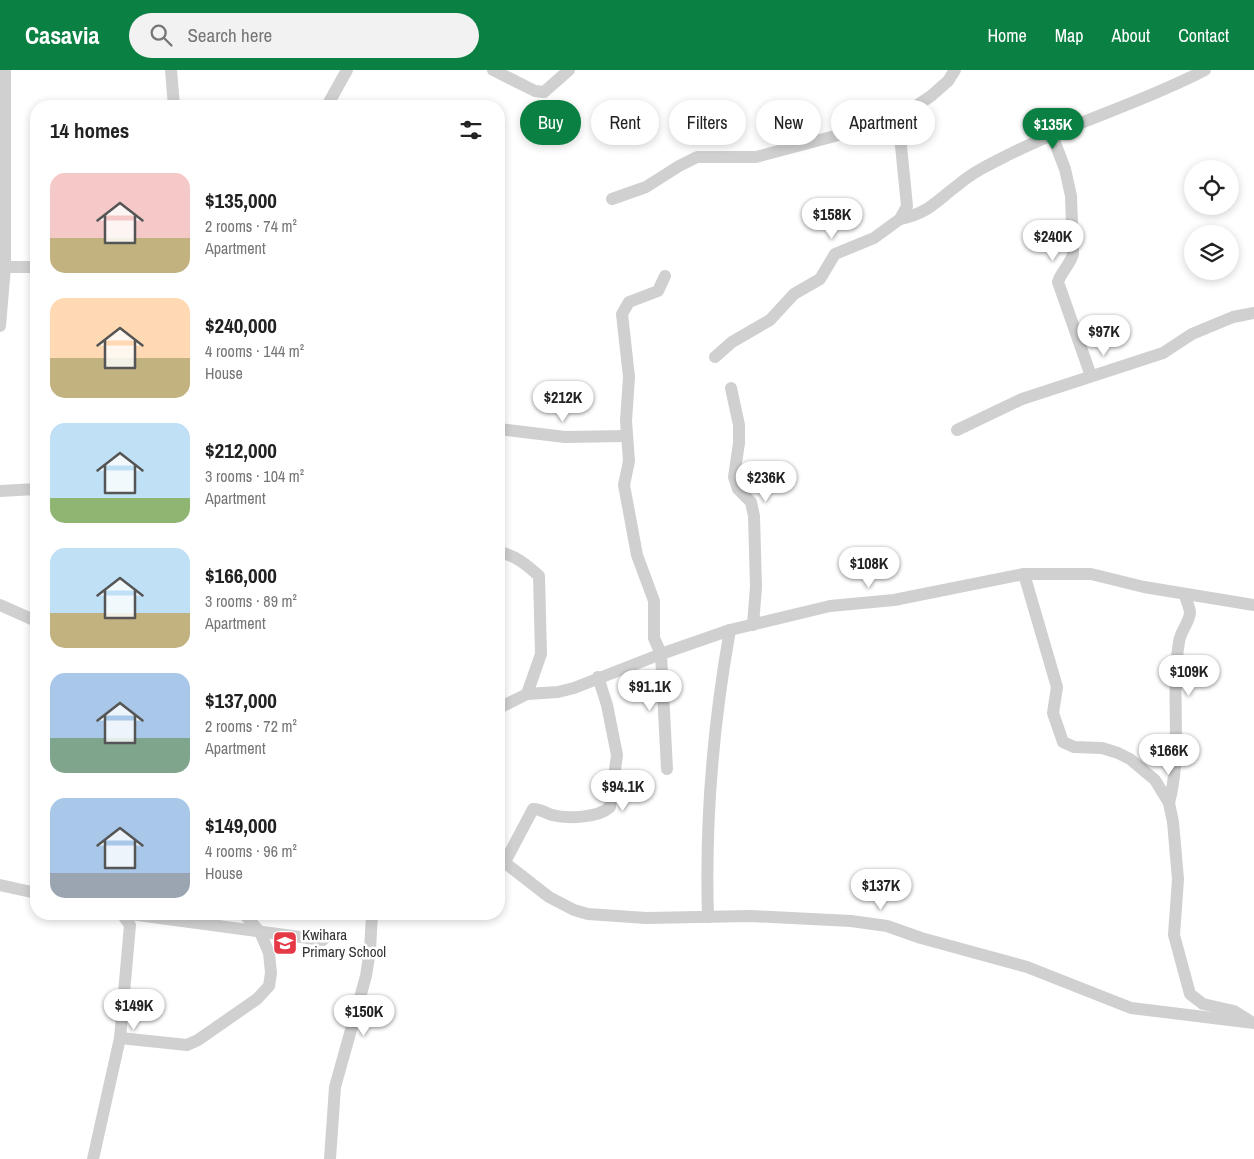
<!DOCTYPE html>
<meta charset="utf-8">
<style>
body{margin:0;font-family:"Archivo Narrow",sans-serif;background:#f2f2f2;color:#222;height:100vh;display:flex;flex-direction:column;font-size:19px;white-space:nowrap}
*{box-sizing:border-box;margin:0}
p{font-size:16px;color:#767676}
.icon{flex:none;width:28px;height:28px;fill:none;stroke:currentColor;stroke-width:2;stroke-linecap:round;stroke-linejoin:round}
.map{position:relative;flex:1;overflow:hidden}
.details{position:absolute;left:30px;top:30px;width:475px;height:820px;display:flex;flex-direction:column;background:#fff;border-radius:20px;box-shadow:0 2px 8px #0003}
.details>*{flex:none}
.banner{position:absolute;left:520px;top:30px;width:475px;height:45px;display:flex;gap:10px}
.fabs{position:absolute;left:1184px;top:90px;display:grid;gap:10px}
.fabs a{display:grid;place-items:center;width:55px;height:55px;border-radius:50%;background:#fff;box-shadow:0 2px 8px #0003;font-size:25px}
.price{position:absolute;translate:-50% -42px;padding:0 11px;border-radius:18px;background:#fff;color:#222;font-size:16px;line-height:32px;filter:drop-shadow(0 1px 2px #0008)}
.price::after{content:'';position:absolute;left:50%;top:30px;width:15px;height:11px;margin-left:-8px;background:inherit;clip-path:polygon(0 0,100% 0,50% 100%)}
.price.selected{background:#0b8043;color:#fff}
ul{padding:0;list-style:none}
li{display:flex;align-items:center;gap:15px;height:125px;padding:0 20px}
li span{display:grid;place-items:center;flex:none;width:140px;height:100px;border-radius:15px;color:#555}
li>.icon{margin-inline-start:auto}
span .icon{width:60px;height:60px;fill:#fffc;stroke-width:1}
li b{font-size:21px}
h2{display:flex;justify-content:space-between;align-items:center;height:60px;padding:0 20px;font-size:21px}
.pill{padding:0 18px;border-radius:22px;background:#fff;box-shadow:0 2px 8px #0003;font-size:18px;line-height:45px}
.pill.selected{background:#0b8043;color:#fff}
header{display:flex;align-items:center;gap:30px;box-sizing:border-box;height:70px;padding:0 25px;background:#0b8043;color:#fff}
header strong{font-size:24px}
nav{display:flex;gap:28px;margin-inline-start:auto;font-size:18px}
.search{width:350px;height:45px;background:#f2f2f2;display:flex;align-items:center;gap:12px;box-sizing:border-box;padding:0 18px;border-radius:28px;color:#767676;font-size:19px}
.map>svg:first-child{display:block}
</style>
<header>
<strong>Casavia</strong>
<div class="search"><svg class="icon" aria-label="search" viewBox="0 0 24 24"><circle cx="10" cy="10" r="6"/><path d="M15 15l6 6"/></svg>Search here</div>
<nav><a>Home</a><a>Map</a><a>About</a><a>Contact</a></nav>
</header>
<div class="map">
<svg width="1254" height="1089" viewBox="0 0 1254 1089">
<rect width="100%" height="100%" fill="#fff"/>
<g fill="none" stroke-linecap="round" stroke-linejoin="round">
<g stroke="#d0d0d0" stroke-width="12">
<polyline points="171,0 174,36"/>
<polyline points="493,0 535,21 544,22 569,0"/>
<polyline points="327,36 347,0"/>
<path d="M1052,65L1065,99L1071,126L1073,184C1070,195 1061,202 1058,212L1091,306"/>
<polyline points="612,129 646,117 679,96 697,87 756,87 895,50 931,26 948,11 955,0"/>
<path d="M900,149C929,143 936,131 958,115C973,102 992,93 1010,84C1074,52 1142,33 1205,0"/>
<polyline points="5,197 36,197"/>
<polyline points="665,206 658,221 629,232 622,244 629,307 626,351 629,391 624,415 637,485 654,531 654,568 661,584 667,699"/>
<polyline points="0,256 5,197 5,0"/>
<polyline points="715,287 732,272 770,250 794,224 820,209 835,184 874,168 900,149 907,136 901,76 909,42"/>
<polyline points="731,318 739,355 739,373 734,407 738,419 751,432 754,446 756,517 753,555"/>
<polyline points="499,359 565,367 626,366"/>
<polyline points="957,360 1022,329 1163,283 1192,264 1233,247 1254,243"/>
<polyline points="0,421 36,419"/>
<path d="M499,482C515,485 527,495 539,506L541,584L527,624"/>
<polyline points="1024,504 1057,617 1053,643 1063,672 1074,677 1102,678 1118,683 1130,689 1155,710 1169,733 1173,752 1178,809 1174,865 1190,924 1203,934 1234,941 1250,951"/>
<polyline points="0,535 36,551"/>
<polyline points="499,638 527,624 558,622 574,618 661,584 730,560 830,536 894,530 1024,504 1091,504 1144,517 1254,535"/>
<path d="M1169,733C1183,680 1170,626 1179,572C1180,562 1189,553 1190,543C1190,538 1186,530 1185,525"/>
<polyline points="499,788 549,827 574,840 588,844 646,848 751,846 851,851 887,856 921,868 1027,897 1131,938 1254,953"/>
<path d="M505,792L533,739C539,738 545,743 552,745C567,749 598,748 610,737L617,685L607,635L598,607"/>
<polyline points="0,815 36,823"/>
<polyline points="130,844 323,870"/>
<path d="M708,847C705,751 713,655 730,560"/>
<polyline points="120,968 187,975 198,970 257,929 269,916 271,903 269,883 260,862 244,844"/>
<polyline points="93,1089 120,968 130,855 122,844"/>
<polyline points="330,1089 335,1017 366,906 370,880 372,844"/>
</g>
</g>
<defs>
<symbol id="school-square" viewBox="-11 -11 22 22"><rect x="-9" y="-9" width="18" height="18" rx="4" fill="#e63946" stroke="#fff"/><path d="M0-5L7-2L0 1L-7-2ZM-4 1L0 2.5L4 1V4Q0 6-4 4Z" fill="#fff"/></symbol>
</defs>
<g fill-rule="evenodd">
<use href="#school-square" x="271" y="859" width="28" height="28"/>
</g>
<g text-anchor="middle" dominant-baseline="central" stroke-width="5" stroke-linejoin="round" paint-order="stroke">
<g font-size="15" fill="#333" stroke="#fff" text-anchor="start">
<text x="302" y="864">Kwihara<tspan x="302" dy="17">Primary School</tspan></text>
</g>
</g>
</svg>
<div class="fabs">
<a><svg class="icon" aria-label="locate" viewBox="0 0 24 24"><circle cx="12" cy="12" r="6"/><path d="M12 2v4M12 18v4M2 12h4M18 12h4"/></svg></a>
<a><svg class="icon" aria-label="layers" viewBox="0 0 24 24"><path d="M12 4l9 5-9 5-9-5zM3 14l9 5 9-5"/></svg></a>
</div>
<b class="price selected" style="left:1053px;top:80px">$135K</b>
<b class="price" style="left:832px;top:170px">$158K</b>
<b class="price" style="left:1053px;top:192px">$240K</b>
<b class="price" style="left:1104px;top:287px">$97K</b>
<b class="price" style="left:563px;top:353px">$212K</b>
<b class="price" style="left:766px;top:433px">$236K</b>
<b class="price" style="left:869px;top:519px">$108K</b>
<b class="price" style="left:1189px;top:627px">$109K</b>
<b class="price" style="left:650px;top:642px">$91.1K</b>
<b class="price" style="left:1169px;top:706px">$166K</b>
<b class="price" style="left:623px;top:742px">$94.1K</b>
<b class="price" style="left:881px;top:841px">$137K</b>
<b class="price" style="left:134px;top:961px">$149K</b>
<b class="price" style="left:364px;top:967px">$150K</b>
<div class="banner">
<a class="pill selected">Buy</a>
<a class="pill">Rent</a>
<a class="pill">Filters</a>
<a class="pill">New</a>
<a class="pill">Apartment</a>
</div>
<section class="details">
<h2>14 homes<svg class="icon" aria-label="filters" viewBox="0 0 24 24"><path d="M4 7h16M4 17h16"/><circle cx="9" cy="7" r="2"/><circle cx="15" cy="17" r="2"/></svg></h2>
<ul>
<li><span style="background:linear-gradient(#f6c9c9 65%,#c2b280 0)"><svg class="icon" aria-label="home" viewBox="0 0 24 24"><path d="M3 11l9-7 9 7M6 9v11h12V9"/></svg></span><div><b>$135,000</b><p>2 rooms · 74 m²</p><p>Apartment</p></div></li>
<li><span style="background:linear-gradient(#ffd9b3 60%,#c2b280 0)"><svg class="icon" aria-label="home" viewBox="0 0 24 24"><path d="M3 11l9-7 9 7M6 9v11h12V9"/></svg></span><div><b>$240,000</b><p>4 rooms · 144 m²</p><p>House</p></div></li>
<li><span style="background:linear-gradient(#bfe0f5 75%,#8fb573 0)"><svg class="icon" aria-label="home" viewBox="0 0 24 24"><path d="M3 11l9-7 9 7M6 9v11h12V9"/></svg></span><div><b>$212,000</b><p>3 rooms · 104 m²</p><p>Apartment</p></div></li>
<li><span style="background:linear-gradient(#bfe0f5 65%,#c2b280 0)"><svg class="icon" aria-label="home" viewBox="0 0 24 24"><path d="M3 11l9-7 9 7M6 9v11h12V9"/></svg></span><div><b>$166,000</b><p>3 rooms · 89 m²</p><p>Apartment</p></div></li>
<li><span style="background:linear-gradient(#a9c7e8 65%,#7fa58c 0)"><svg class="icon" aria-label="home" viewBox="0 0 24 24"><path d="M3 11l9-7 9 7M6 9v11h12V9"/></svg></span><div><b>$137,000</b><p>2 rooms · 72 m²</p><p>Apartment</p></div></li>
<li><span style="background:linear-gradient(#a9c7e8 75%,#9aa5b1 0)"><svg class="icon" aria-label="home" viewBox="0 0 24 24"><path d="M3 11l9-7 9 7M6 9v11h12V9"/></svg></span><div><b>$149,000</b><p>4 rooms · 96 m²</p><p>House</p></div></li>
</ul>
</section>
</div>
